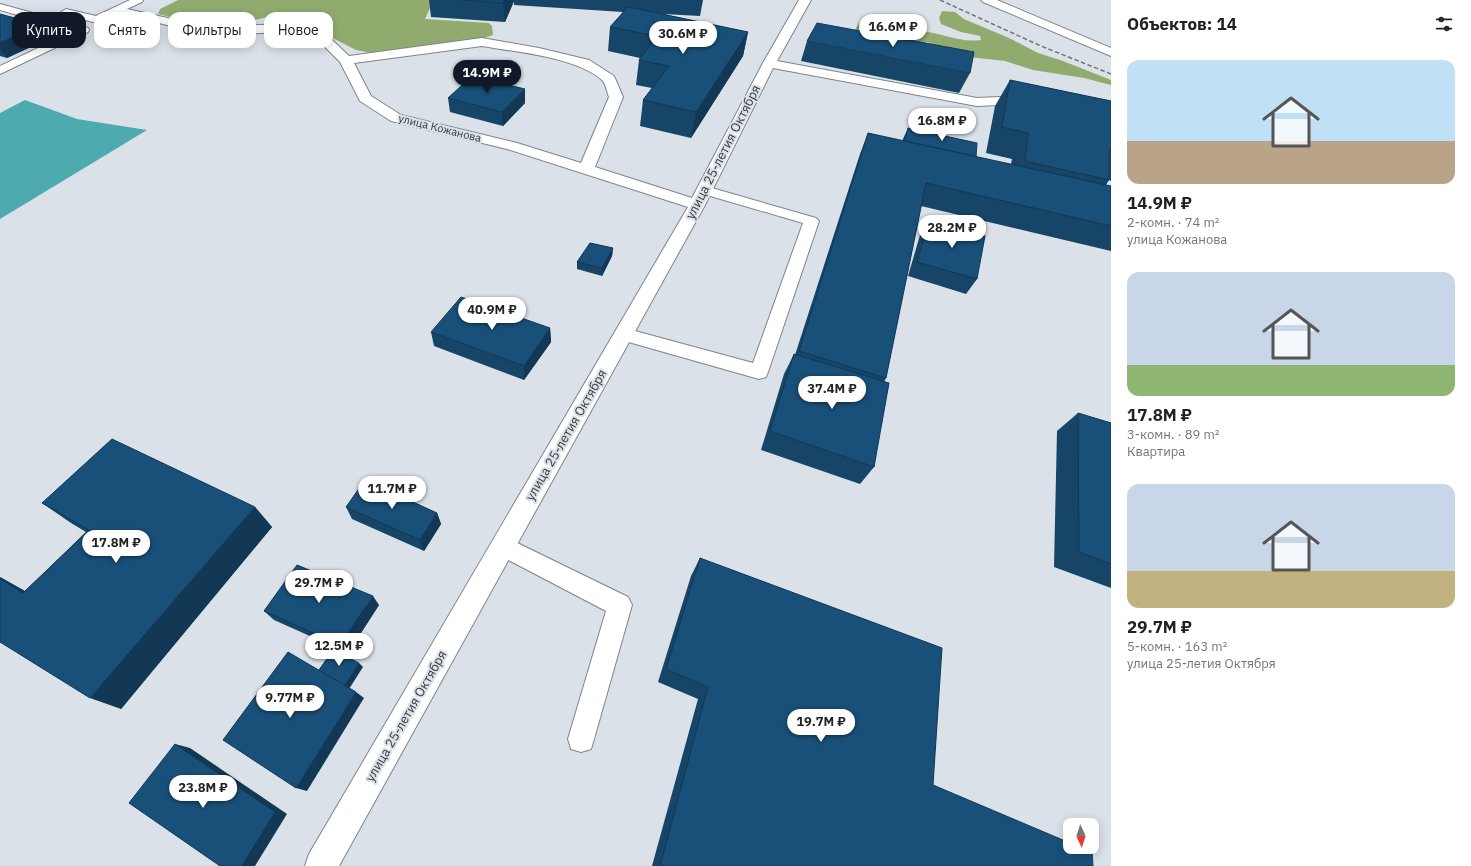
<!DOCTYPE html>
<html lang="ru">
<meta charset="utf-8">
<style>
body{margin:0;font-family:"IBM Plex Sans",sans-serif;background:#f6f6f6;color:#202124;height:100vh;display:flex;flex-direction:column;font-size:15px;white-space:nowrap}
*{box-sizing:border-box;margin:0}
p{font-size:13px;color:#757577}
.icon{flex:none;width:22px;height:22px;fill:none;stroke:currentColor;stroke-width:2;stroke-linecap:round;stroke-linejoin:round}
.map{position:relative;flex:1;overflow:hidden}
.side{display:flex;flex-direction:column;background:#fff;width:360px}
.side>*{flex:none}
.top-card{position:absolute;left:12px;top:12px;width:380px;height:36px;display:flex;gap:8px}
.needle{width:26px;rotate:176deg}
.buttons{position:absolute;left:1063px;top:818px;display:grid;gap:8px}
.buttons a{display:grid;place-items:center;width:36px;height:36px;border-radius:8px;background:#fff;box-shadow:0 2px 10px #0003;font-size:20px}
.price{position:absolute;translate:-50% -34px;padding:0 9px;border-radius:14px;background:#fff;color:#222;font-size:13px;line-height:26px;filter:drop-shadow(0 1px 2px #0008)}
.price::after{content:'';position:absolute;left:50%;top:24px;width:12px;height:9px;margin-left:-6px;background:inherit;clip-path:polygon(0 0,100% 0,50% 100%)}
.price.active{background:#111827;color:#fff}
ul{padding:0;list-style:none}
li{display:grid;align-content:center;gap:8px;height:212px;padding:0 16px}
li span{display:grid;place-items:center;height:124px;border-radius:12px;color:#555}
li>.icon{margin-inline-start:auto}
span .icon{width:72px;height:72px;fill:#fffc;stroke-width:1}
li b{font-size:17px}
h2{display:flex;justify-content:space-between;align-items:center;height:48px;padding:0 16px;font-size:17px}
.pill{padding:0 14px;border-radius:12px;background:#fff;box-shadow:0 2px 10px #0003;font-size:14px;line-height:36px}
.pill.active{background:#111827;color:#fff}
main{display:flex;flex:1;min-height:0}
.map>svg:first-child{display:block}
</style>
<main>
<div class="map">
<svg width="1111" height="866" viewBox="0 0 1111 866">
<rect width="100%" height="100%" fill="#dae1e8"/>
<g fill="#91ab6f">
<polygon points="178,0 435,0 432,4 425,19 489,23 492,26 493,35 478,40 382,54 366,52 356,50 319,31 307,27 291,26 273,16 229,25 175,18 158,14 160,9"/>
<path d="M942,11L955,12L964,19L1009,38L1038,53L1063,61L1111,80V85L1084,78L1033,70L1005,61L969,57L927,42L918,46L881,34L870,37L858,36L855,30L859,23L920,35L921,31C942,33 960,43 981,40L980,36L961,32L941,24L939,18Z"/>
</g>
<polygon fill="#4dabb0" points="25,100 77,119 147,130 0,219 0,113"/>
<g fill="none" stroke-linecap="round" stroke-linejoin="round">
<defs>
<g id="service">
<polygon points="130,0 143,0 142,2 97,23 62,14 61,12 66,9 96,16"/>
<polygon points="0,4 88,28 89,30 88,32 0,74 0,66 74,31 0,10"/>
<polygon points="705,186 816,218 819,221 768,372 766,377 759,379 618,339 615,334 618,329 624,328 753,363 803,223 700,193 698,190 700,187"/>
<polygon points="503,536 628,597 632,605 594,739 591,749 581,752 571,749 568,739 606,611 495,553 492,546 495,539"/>
</g>
<g id="minor">
<path d="M799,0H811L777,61L977,98L1027,96L1032,97L1034,100L1032,103L1027,104L977,106L773,68L705,205L339,866H305L309,854L688,207L507,149L391,121L360,101L340,62L321,43L286,32L208,35L114,12L112,10L114,8L118,7L208,27L287,24L329,37L349,56L482,38L539,48L589,60L614,76L623,97L595,167L692,198L763,63ZM482,46C516,52 576,57 602,80C606,84 607,92 609,97L581,163L517,143L401,115L371,96L354,63Z"/>
<polygon points="981,0 997,0 1111,48 1111,56 983,2"/>
</g>
</defs>
<use href="#service" stroke="#7e848a" stroke-width="2"/>
<use href="#minor" stroke="#7e848a" stroke-width="2"/>
<use href="#service" fill="#fff" fill-rule="evenodd"/>
<use href="#minor" fill="#fff" fill-rule="evenodd"/>
<polyline stroke="#707479" stroke-width="1.5" stroke-dasharray="4.5 2.5" stroke-linecap="butt" points="940,0 1041,46 1111,74"/>
</g>
<g fill="#164568">
<polygon points="429,0 703,0 700,16 663,14 748,32 743,56 691,138 640,126 643,100 652,88 636,85 639,60 640,58 608,51 610,27 623,12 514,5 514,1 505,22 431,17"/>
<polygon points="0,14 40,25 48,39 7,58 0,56"/>
<polygon points="807,41 970,73 959,93 801,61"/>
<polygon points="1010,80 1111,101 1111,181 1109,180 1106,185 1111,186 1111,251 921,206 886,378 884,382 874,467 860,484 761,450 784,374 794,354 795,355 860,154 868,133 902,141 908,128 976,157 1011,164 1012,159 986,153 995,106"/>
<polygon points="525,89 525,103 503,126 450,112 448,98"/>
<polygon points="929,220 977,279 966,294 908,276 920,235"/>
<polygon points="613,248 612,256 602,276 577,269 577,262"/>
<polygon points="550,328 551,342 524,380 434,346 431,332"/>
<polygon points="1078,413 1111,423 1111,588 1054,567 1057,431"/>
<polygon points="42,503 255,507 272,527 121,709 0,577 25,591 86,532 71,523"/>
<polygon points="346,507 437,513 441,524 424,551 352,519"/>
<polygon points="700,558 933,785 1093,866 652,866 698,699 658,682 691,576"/>
<polygon points="379,605 348,653 274,620 264,611"/>
</g>
<g fill="#123855">
<polygon points="505,0 514,0 514,1 505,22 503,3"/>
<polygon points="40,25 48,39 7,58 0,48 0,43"/>
<polygon points="748,32 743,56 691,138 696,112"/>
<polygon points="525,89 525,103 503,126 502,112"/>
<polygon points="613,248 612,256 602,276 602,268"/>
<polygon points="550,328 551,342 524,380 524,366"/>
<polygon points="255,507 272,527 121,709 90,698"/>
<polygon points="437,513 441,524 424,551 420,540"/>
<polygon points="0,577 56,609 23,593 0,579"/>
<polygon points="373,596 379,605 348,653 340,645"/>
<polygon points="359,663 363,667 349,689 344,686"/>
<polygon points="356,692 364,698 307,791 296,788"/>
<polygon points="175,744 190,748 287,814 255,866 242,866"/>
</g>
<g fill="#195079" stroke="#123855">
<polygon points="461,0 505,0 503,3"/>
<polygon points="628,7 748,32 696,112 643,100 669,66 639,60 657,36 610,27"/>
<polygon points="0,14 40,25 0,43"/>
<polygon points="817,23 974,52 970,73 807,41"/>
<polygon points="472,76 525,89 502,112 448,98"/>
<polygon points="1010,80 1111,101 1111,150 1109,150 1109,180 1025,161 1028,133 1002,127"/>
<polygon points="908,128 977,143 976,157 905,141"/>
<polygon points="868,133 1111,186 1111,226 926,183 886,378 799,351"/>
<polygon points="929,220 985,236 977,279 917,262"/>
<polygon points="590,243 613,248 602,268 577,262"/>
<polygon points="461,297 550,328 524,366 431,332"/>
<polygon points="794,354 889,383 874,467 770,431"/>
<polygon points="1078,413 1111,423 1111,564 1079,552"/>
<polygon points="112,439 255,507 90,698 0,642 0,579 23,593 89,530 42,503"/>
<polygon points="365,480 437,513 420,540 346,507"/>
<polygon points="700,558 942,648 933,785 1070,843 1070,847 1080,847 1092,852 1093,866 660,866 708,687 666,669"/>
<polygon points="297,565 373,596 340,645 264,611"/>
<polygon points="333,650 359,663 345,685 319,670"/>
<polygon points="288,652 356,692 296,788 223,740"/>
<polygon points="175,744 275,812 242,866 220,866 129,803"/>
</g>
<g text-anchor="middle" dominant-baseline="central" stroke-width="4" stroke-linejoin="round" paint-order="stroke">
<g font-size="11" fill="#383b3e" stroke="#dae1e8">
<text transform="translate(440 128) rotate(14)">улица Кожанова</text>
</g>
<g font-size="13" fill="#383b3e" stroke="#dae1e8">
<text transform="translate(723 152) rotate(-63)">улица 25-летия Октября</text>
<text transform="translate(566 435) rotate(-60)">улица 25-летия Октября</text>
<text transform="translate(406 716) rotate(-60)">улица 25-летия Октября</text>
</g>
</g>
</svg>
<div class="buttons">
<a><svg class="needle" viewBox="-14 -14 28 28"><path d="M0-13l5 13h-10z" fill="#e53935"/><path d="M0 13l5-13h-10z" fill="#757577"/></svg></a>
</div>
<b class="price" style="left:893px;top:48px">16.6M ₽</b>
<b class="price" style="left:683px;top:55px">30.6M ₽</b>
<b class="price active" style="left:487px;top:94px">14.9M ₽</b>
<b class="price" style="left:942px;top:142px">16.8M ₽</b>
<b class="price" style="left:952px;top:249px">28.2M ₽</b>
<b class="price" style="left:492px;top:331px">40.9M ₽</b>
<b class="price" style="left:832px;top:410px">37.4M ₽</b>
<b class="price" style="left:392px;top:510px">11.7M ₽</b>
<b class="price" style="left:116px;top:564px">17.8M ₽</b>
<b class="price" style="left:319px;top:604px">29.7M ₽</b>
<b class="price" style="left:339px;top:667px">12.5M ₽</b>
<b class="price" style="left:290px;top:719px">9.77M ₽</b>
<b class="price" style="left:821px;top:743px">19.7M ₽</b>
<b class="price" style="left:203px;top:809px">23.8M ₽</b>
<div class="top-card">
<a class="pill active">Купить</a>
<a class="pill">Снять</a>
<a class="pill">Фильтры</a>
<a class="pill">Новое</a>
</div>
</div>
<section class="side">
<h2>Объектов: 14<svg class="icon" aria-label="filters" viewBox="0 0 24 24"><path d="M4 7h16M4 17h16"/><circle cx="9" cy="7" r="2"/><circle cx="15" cy="17" r="2"/></svg></h2>
<ul>
<li><span style="background:linear-gradient(#bfe0f5 65%,#b9a48a 0)"><svg class="icon" aria-label="home" viewBox="0 0 24 24"><path d="M3 11l9-7 9 7M6 9v11h12V9"/></svg></span><div><b>14.9M ₽</b><p>2-комн. · 74 m²</p><p>улица Кожанова</p></div></li>
<li><span style="background:linear-gradient(#c9d6e8 75%,#8fb573 0)"><svg class="icon" aria-label="home" viewBox="0 0 24 24"><path d="M3 11l9-7 9 7M6 9v11h12V9"/></svg></span><div><b>17.8M ₽</b><p>3-комн. · 89 m²</p><p>Квартира</p></div></li>
<li><span style="background:linear-gradient(#c9d6e8 70%,#c2b280 0)"><svg class="icon" aria-label="home" viewBox="0 0 24 24"><path d="M3 11l9-7 9 7M6 9v11h12V9"/></svg></span><div><b>29.7M ₽</b><p>5-комн. · 163 m²</p><p>улица 25-летия Октября</p></div></li>
</ul>
</section>
</main>
